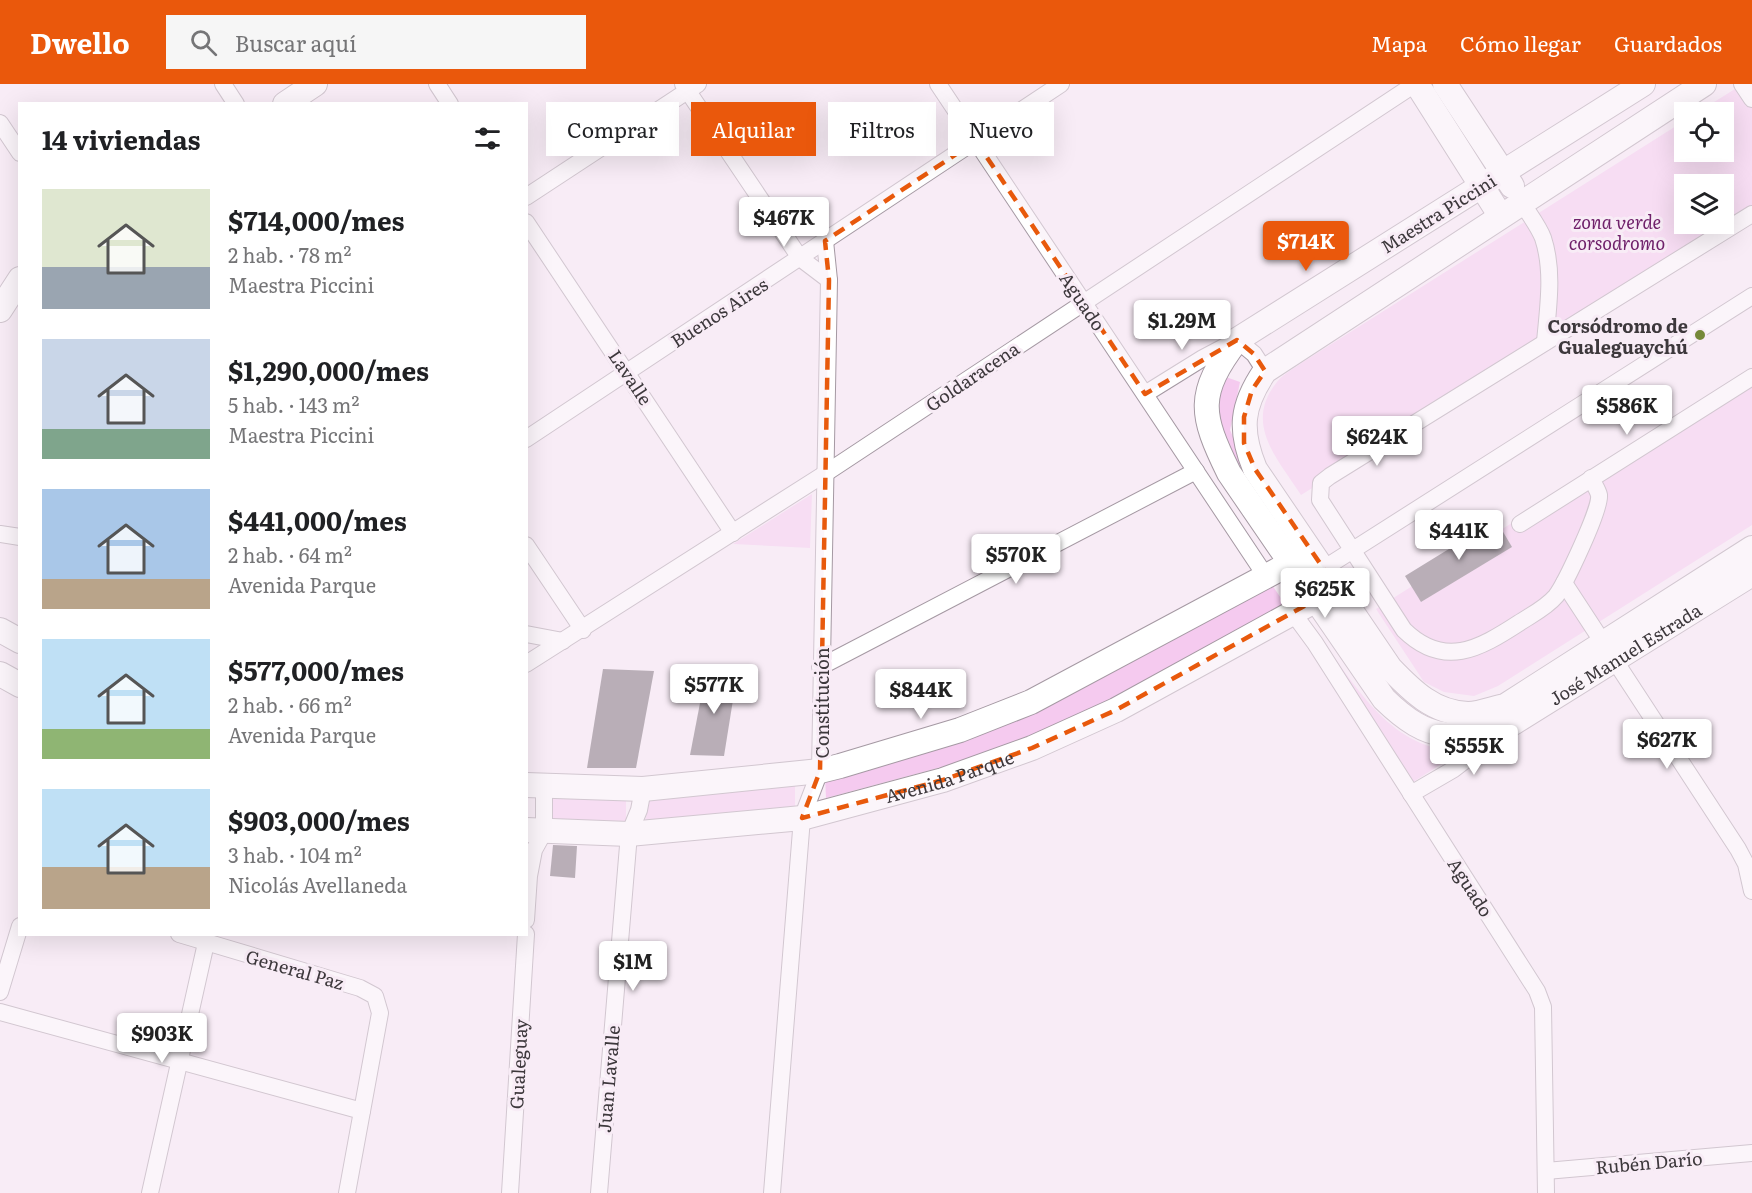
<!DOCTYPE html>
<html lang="es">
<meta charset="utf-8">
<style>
body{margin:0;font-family:Literata,serif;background:#f6f6f6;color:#202124;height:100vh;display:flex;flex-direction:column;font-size:22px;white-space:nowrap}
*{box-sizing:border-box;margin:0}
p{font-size:20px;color:#757577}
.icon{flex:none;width:33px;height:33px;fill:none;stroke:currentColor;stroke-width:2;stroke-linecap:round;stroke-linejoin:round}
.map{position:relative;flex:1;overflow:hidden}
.side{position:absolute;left:18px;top:18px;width:510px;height:834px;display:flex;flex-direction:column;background:#fff;border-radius:0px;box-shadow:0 6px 24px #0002}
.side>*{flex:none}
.hud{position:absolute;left:546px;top:18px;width:570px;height:54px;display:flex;gap:12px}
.tools{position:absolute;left:1674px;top:18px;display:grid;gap:12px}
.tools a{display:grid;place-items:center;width:60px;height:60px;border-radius:0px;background:#fff;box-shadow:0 6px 24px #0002;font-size:30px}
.price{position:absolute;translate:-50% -51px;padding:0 14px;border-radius:6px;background:#fff;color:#222;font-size:20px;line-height:39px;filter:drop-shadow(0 2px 3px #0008)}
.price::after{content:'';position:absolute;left:50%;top:36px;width:18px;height:14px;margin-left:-9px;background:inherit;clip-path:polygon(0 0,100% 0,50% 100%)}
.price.on{background:#ea580c;color:#fff}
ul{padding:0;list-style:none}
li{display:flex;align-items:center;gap:18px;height:150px;padding:0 24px}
li span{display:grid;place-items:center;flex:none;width:168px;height:120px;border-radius:0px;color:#555}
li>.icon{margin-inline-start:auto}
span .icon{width:72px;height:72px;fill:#fffc;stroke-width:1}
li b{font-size:26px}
h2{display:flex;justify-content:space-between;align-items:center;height:72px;padding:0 24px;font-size:26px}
.tag{padding:0 21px;border-radius:0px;background:#fff;box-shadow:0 6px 24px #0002;font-size:21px;line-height:54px}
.tag.on{background:#ea580c;color:#fff}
header{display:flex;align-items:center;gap:36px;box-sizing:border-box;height:84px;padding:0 30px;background:#ea580c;color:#fff}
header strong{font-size:28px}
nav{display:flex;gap:33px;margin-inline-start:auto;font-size:21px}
.search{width:420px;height:54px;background:#f6f6f6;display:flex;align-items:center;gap:15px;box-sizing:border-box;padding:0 21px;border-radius:0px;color:#757577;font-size:22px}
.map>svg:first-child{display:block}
</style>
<header>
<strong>Dwello</strong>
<div class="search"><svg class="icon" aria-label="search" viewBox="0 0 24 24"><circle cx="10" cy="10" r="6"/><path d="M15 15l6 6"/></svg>Buscar aquí</div>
<nav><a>Mapa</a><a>Cómo llegar</a><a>Guardados</a></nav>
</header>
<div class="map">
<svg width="1752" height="1109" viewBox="0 0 1752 1109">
<rect width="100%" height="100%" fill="#f8ecf6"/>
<g fill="#f5caef" fill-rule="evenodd">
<path d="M1743,0H1752V131L1301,411C1278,375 1243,340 1277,298C1283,290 1295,284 1303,278L1684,37V68H1724V28H1698ZM1684,100H1724V140H1684Z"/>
<polygon points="1752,287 1752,441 1498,602 1474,612 1444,608 1424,598 1376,525"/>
<polygon points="1223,292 1240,298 1230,346 1243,376 1297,455 1232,380 1215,322"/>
<polygon points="812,410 810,464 733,460"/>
<polygon points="1272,501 1287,523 1113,620 975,674 826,714 825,692 963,652 1100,595"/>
<path d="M1321,555C1357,604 1393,668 1462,667L1413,698Z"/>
<polygon points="795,700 795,722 645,738 650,713"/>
<polygon points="626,711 626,742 552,740 553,713"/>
</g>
<g fill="#6d636b">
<polygon points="1496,436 1512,463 1421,518 1405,492"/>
<polygon points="603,585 654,587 636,684 587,684"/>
<polygon points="706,588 737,591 724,672 690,671"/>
<polygon points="553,761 577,762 575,794 550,792"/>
</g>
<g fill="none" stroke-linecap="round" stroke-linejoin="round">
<defs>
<g id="street">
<polyline points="223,0 236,20"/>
<polyline points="437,0 450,20"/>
<polyline points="683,0 800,174 829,196"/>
<polyline points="938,0 1267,494"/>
<polyline points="1742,0 1752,15"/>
<polyline points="0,39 20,69"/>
<polyline points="526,113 698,0"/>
<path d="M1521,117C1528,129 1538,141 1543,154C1554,187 1548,224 1545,258"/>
<polyline points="526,138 733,449"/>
<polyline points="1145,310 1203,274 1237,256 1254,270 1265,287"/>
<polyline points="526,355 1061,0"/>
<path d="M1591,394C1593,399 1598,406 1599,411C1601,425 1565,500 1556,512C1546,524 1531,531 1519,539C1479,565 1444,585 1404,546L1320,416L1321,399L1330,392L1752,130"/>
<polyline points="1520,440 1752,293"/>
<polyline points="0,450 20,453"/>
<polyline points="526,461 583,546"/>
<polyline points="1323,485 1752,212"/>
<polyline points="1564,499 1738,765 1746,780 1752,807"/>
<polyline points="1293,529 1315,559 1537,907 1543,923 1546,1109"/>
<polyline points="526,550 563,557"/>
<polyline points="526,580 826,389 1415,0"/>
<polyline points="820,583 1196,387"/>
<polyline points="1411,710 1454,685 1507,644"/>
<polyline points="526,836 529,792 534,766 544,748 544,701"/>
<polyline points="179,850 360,904 375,912 380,929 347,1109"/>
<polyline points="0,908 20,842"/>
<polyline points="0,928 362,1027"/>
<polyline points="1546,1087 1752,1069"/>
<polyline points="150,1109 206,859"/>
<polyline points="510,1109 526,850"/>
<polyline points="599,1109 629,750 639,726 643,705"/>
<polyline points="772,1109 802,734 820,687 829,196 825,157"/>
</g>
<g id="secondary">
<polyline points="1417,0 1500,131"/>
<polyline points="1445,0 1512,102"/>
<path id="s1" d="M1643,0L1237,256C1196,310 1200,330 1229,389L1384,615C1430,660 1455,656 1513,639L1752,490"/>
<path d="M1704,0L1265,287C1241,322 1239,346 1255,385L1390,584C1412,607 1434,629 1468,630C1480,630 1494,624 1505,622L1752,464"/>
<polyline points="285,20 315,0"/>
<polyline points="0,226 20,195"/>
<polyline points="0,546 20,557"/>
<polyline points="0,590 20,601"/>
<polyline points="526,701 643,705 820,687 840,682 960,646 1031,618 1304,472"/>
<path id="s2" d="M526,746L629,750L802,734L943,696L1032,664L1116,626L1329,509"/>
</g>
</defs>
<use href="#street" stroke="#a599a3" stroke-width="18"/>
<use href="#secondary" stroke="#a599a3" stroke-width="26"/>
<use href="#street" stroke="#fff" stroke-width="16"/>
<use href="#secondary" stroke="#fff" stroke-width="24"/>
</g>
<path d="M0 0H1752V1109H0ZM976,57L1145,310L1237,256L1254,270L1265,287L1252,306L1244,333V359L1255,385L1337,504L1116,626L1032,664L943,696L802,734L820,687L829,196L825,157Z" fill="#f8ecf6" fill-opacity=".55" fill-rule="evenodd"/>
<path fill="none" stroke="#e8590c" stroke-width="4.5" stroke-dasharray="12 8" stroke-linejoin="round" d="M976,57L1145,310L1237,256L1254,270L1265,287L1252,306L1244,333V359L1255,385L1337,504L1116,626L1032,664L943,696L802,734L820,687L829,196L825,157Z"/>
<circle fill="#768939" stroke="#f8ecf6" stroke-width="2" cx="1700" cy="251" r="6"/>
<g text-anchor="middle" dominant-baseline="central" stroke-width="6" stroke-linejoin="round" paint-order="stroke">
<g font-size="18" fill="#3d383c" stroke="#f8ecf6">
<text transform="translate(1438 129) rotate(-32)">Maestra Piccini</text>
<text transform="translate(1083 217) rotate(56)">Aguado</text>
<text transform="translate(719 228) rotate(-33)">Buenos Aires</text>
<text transform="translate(972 292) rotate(-34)">Goldaracena</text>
<text transform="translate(631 293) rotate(56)">Lavalle</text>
<text stroke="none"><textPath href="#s1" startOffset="1172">José Manuel Estrada</textPath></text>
<text transform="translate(821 619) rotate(-90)">Constitución</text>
<text stroke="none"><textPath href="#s2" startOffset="430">Avenida Parque</textPath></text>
<text transform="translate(1471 803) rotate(57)">Aguado</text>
<text transform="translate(295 885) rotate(16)">General Paz</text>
<text transform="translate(518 980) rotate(-87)">Gualeguay</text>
<text transform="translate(608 995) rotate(-85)">Juan Lavalle</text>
<text transform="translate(1649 1078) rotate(-5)">Rubén Darío</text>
</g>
<g font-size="18" font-style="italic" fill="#70226b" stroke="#f8ecf6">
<text x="1617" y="137">zona verde<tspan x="1617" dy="21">corsodromo</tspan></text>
</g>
<g font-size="18" font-weight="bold" fill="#3d383c" stroke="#f8ecf6" text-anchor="end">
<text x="1688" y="241">Corsódromo de<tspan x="1688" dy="21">Gualeguaychú</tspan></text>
</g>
</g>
</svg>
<div class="tools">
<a><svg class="icon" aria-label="locate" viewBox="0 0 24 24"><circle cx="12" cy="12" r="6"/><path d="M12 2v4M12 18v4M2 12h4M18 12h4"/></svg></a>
<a><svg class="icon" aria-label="layers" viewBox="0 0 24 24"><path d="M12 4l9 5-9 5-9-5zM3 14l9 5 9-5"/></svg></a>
</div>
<b class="price" style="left:784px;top:164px">$467K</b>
<b class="price on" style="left:1306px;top:188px">$714K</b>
<b class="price" style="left:1182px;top:267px">$1.29M</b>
<b class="price" style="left:1627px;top:352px">$586K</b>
<b class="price" style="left:1377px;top:383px">$624K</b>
<b class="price" style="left:1459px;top:477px">$441K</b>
<b class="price" style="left:1016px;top:501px">$570K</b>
<b class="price" style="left:1325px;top:535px">$625K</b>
<b class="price" style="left:714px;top:631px">$577K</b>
<b class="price" style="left:921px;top:636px">$844K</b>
<b class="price" style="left:1667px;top:686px">$627K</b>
<b class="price" style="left:1474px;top:692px">$555K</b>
<b class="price" style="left:633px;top:908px">$1M</b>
<b class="price" style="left:162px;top:980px">$903K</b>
<div class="hud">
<a class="tag">Comprar</a>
<a class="tag on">Alquilar</a>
<a class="tag">Filtros</a>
<a class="tag">Nuevo</a>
</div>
<section class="side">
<h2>14 viviendas<svg class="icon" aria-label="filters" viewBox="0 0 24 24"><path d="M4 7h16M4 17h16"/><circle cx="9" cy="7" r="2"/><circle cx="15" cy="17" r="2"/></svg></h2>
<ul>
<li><span style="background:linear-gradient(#dfe7d0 65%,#9aa5b1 0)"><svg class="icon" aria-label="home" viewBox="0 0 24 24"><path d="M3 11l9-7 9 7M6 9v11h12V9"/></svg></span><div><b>$714,000/mes</b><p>2 hab. · 78 m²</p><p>Maestra Piccini</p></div></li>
<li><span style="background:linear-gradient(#c9d6e8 75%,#7fa58c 0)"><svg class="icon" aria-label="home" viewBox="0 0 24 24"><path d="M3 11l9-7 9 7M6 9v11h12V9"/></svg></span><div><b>$1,290,000/mes</b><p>5 hab. · 143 m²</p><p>Maestra Piccini</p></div></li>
<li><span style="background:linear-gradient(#a9c7e8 75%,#b9a48a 0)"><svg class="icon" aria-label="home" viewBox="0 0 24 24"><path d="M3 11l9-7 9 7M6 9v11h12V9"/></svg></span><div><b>$441,000/mes</b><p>2 hab. · 64 m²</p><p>Avenida Parque</p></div></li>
<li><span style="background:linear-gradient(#bfe0f5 75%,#8fb573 0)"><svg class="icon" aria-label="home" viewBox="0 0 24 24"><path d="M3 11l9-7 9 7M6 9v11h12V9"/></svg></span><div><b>$577,000/mes</b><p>2 hab. · 66 m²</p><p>Avenida Parque</p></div></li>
<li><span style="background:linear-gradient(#bfe0f5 65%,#b9a48a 0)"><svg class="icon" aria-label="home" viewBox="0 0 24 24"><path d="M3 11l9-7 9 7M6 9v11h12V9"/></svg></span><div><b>$903,000/mes</b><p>3 hab. · 104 m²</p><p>Nicolás Avellaneda</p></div></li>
</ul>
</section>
</div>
